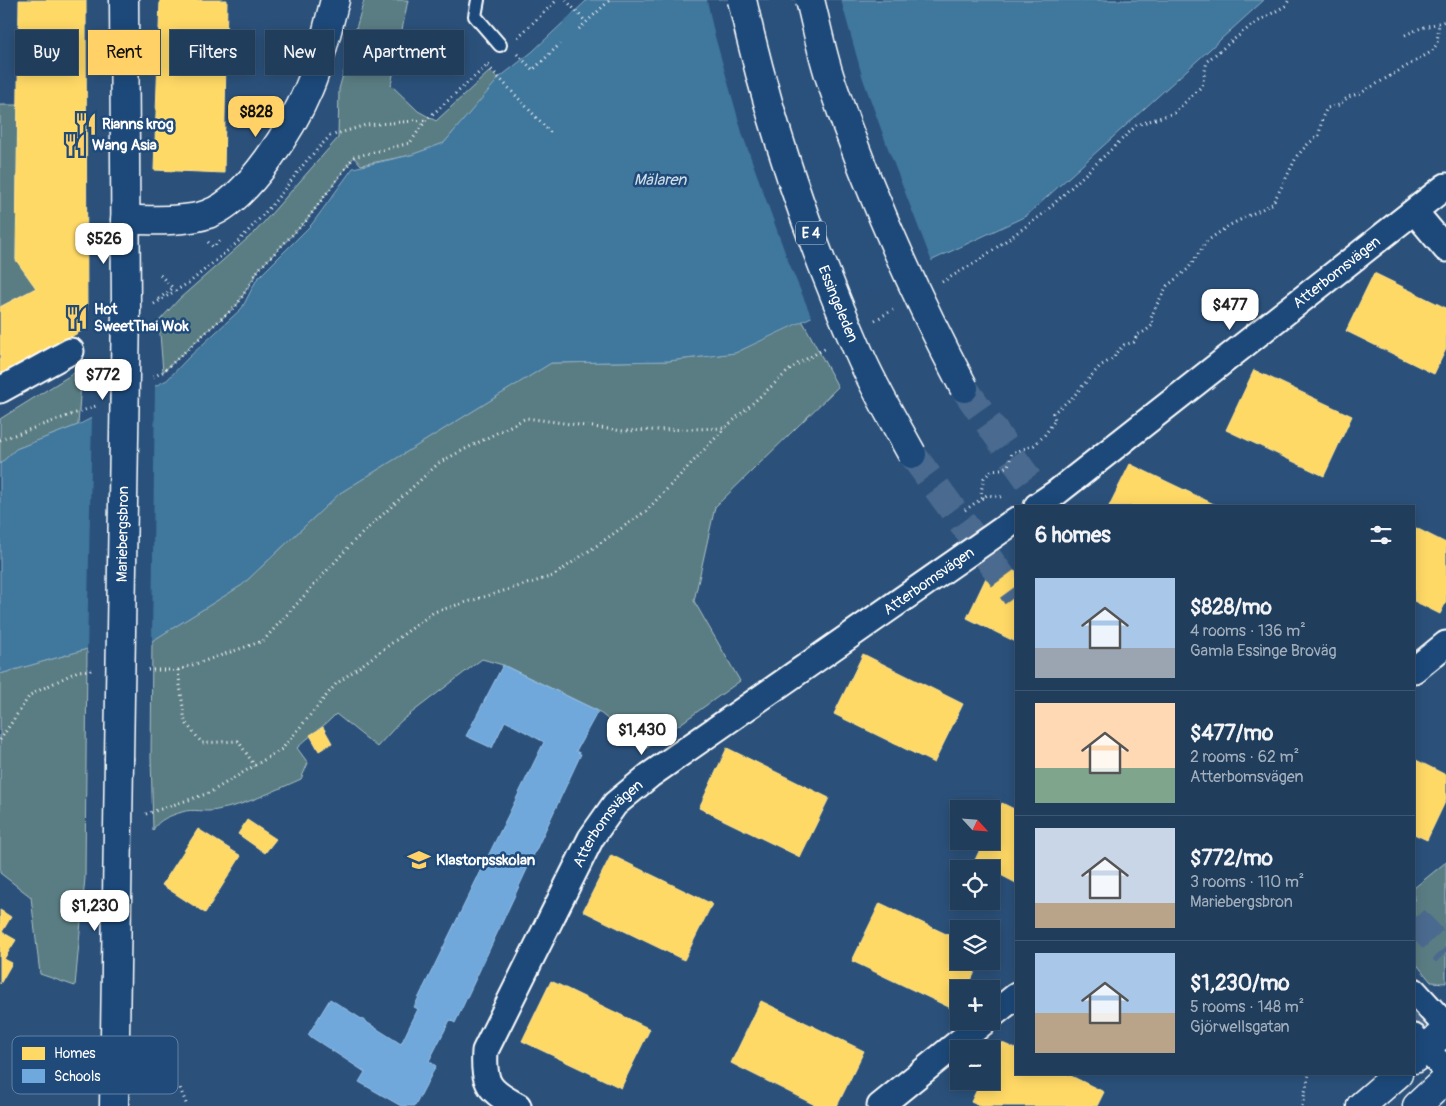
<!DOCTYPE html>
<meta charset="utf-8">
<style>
body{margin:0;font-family:Pangolin,sans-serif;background:#284462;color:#f1f3f6;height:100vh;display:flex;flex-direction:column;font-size:19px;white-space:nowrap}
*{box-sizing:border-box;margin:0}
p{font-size:16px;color:#a2aebb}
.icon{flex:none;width:28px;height:28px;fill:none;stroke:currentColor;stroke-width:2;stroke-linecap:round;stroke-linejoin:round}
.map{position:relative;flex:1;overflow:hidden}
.drawer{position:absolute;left:1015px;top:505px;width:400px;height:570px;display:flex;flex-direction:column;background:#203d5c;border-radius:0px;box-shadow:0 2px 12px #0003,0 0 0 1px #3d5672}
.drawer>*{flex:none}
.top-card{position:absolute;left:15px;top:30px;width:475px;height:45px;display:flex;gap:10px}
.needle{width:32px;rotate:116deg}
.controls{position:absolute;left:950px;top:800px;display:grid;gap:10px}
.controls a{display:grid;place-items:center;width:50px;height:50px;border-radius:0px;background:#203d5c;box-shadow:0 2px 12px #0003,0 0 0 1px #3d5672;font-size:25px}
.price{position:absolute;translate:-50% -42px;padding:0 11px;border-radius:10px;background:#fff;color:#222;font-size:16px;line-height:32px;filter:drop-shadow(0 1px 2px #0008)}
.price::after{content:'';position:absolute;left:50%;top:30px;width:15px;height:11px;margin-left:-8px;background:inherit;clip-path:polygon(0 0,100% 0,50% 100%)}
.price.active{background:#ffd166;color:#111}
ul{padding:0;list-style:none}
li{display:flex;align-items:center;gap:15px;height:125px;padding:0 20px}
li+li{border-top:1px solid #3d5672}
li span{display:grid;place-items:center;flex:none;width:140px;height:100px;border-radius:0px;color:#555}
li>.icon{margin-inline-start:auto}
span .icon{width:60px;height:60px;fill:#fffc;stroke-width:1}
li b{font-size:21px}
h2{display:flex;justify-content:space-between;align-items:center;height:60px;padding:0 20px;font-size:21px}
.pill{padding:0 18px;border-radius:0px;background:#203d5c;box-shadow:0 2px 12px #0003,0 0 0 1px #3d5672;font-size:18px;line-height:45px}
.pill.active{background:#ffd166;color:#111}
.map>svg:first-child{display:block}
</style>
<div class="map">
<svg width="1446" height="1106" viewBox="0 0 1446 1106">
<rect width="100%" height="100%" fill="#2b517b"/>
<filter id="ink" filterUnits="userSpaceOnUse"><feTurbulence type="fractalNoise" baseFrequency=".02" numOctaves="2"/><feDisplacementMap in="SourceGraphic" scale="10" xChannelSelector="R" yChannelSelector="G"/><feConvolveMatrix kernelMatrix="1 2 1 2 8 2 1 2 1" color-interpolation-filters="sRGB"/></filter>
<g filter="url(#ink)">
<g fill="#5a7d83" stroke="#acbec1">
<polygon points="364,0 408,0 391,85 418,111 436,121 490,71 499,79 444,143 411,155 361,165 354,157 306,221 259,269 237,305 204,334 163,372 159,321 179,299 256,231 338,138 339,89"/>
<polygon points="0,105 18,105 16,260 36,288 0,307"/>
<path d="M802,320L838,387L715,507L694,601L740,681L644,750L598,711L503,665L482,659L401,721L377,747L336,714C324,727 310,735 297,748L308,763L301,779C274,791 246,805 217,810C205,813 193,808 182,812C170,816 159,819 153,830L151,757L152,641L242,585L340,493L551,363L668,361L735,353Z"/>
<polygon points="82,368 78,425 16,449 0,464 0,419"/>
<polygon points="87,649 85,878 75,986 40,974 31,897 0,873 0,674"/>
<polygon points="1446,862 1446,983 1431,982 1414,961 1414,888"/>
</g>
<polygon fill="#40779c" stroke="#8cadc4" points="587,0 1264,0 1026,216 735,353 668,361 551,363 340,493 242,585 152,641 87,649 0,674 0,464 16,449 78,425 167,380 188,358 242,308 257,279 312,224 353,168 411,155 444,143 500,77 532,52"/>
<g fill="#2b517b">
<polygon points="707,0 841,0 863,79 889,151 932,262 812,318 787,258 743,136 714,33"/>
<polygon points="155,383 152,644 87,652 92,415"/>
</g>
<g fill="#ffd966" stroke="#ffe494">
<polygon points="19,0 86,0 87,328 0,376 0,307 36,288 16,260"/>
<polygon points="160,0 227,0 224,173 154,170"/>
<polygon points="1374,273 1446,308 1446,349 1434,374 1346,331"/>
<polygon points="1254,370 1352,416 1324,476 1226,430"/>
<polygon points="1130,464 1218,506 1109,506"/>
<polygon points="1414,527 1446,543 1446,602 1440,614 1414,601"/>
<polygon points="994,561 1016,572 1016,642 967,618"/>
<polygon points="863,654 963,704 934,763 834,714"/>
<polygon points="323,727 332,743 319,751 310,735"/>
<polygon points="727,748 829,798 800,857 699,808"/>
<polygon points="1414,759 1446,775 1446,800 1427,840 1414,834"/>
<polygon points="1002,803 1016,810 1016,883 991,870 991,869 988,869 974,862 984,841 991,841 991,826"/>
<polygon points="247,820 276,839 265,853 238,834"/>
<polygon points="198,829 241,856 205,913 162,885"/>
<polygon points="611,855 712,904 684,960 583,911"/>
<polygon points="880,903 959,940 959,961 980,961 967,989 959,989 959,1007 957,1011 852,961"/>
<polygon points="0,910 11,917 2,932 16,940 4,959 12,963 0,984"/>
<polygon points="551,981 650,1029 621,1088 522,1041"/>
<polygon points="761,1001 864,1051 837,1106 817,1106 731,1063"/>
<polygon points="1000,1042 1016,1049 1016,1074 1067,1074 1104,1092 1097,1106 980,1106 971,1102 981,1081 991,1081 991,1060"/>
</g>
<polygon fill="#6fa8dc" stroke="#9ac2e6" points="503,665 598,711 576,751 581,754 455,1023 450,1020 429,1061 436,1066 415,1106 401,1106 359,1082 365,1072 308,1035 330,999 401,1044 418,1009 414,1007 544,742 505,721 492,748 466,736"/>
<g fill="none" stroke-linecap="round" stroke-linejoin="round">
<g stroke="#4b6b8f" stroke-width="28" stroke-dasharray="28 14" stroke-linecap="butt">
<polyline points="964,388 1047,506"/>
<polyline points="912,454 1016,596"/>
<polyline points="1414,919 1446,953"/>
<polyline points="1414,1013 1446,1046"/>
</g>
<defs>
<polyline id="service" points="478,0 475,16 500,45"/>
<g id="minor">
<polyline points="1415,212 1446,249"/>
<polyline points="0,390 71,351"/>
<path id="s1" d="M1037,506L1056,493L1446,186"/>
<polyline points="1414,670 1446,644"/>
<polyline points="1414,991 1446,1026"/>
<polyline points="991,1016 1016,996"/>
<polyline points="1414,1037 1446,1070"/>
<path id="s2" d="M518,1106C489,1091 483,1084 485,1051L591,838L615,804L650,775L1016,520"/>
<polyline points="880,1106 985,1021"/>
</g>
<g id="tertiary">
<polyline points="124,0 126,308"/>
<path d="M125,220C148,220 187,222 208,214C248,200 293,126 309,88C321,60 327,29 335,0"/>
<polyline points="1414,1059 1446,1030"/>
<polyline points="114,1106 119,760"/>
<polyline points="1361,1106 1398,1074"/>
<polyline points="1417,1106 1446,1079"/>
</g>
</defs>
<use href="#service" stroke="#fff" stroke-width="16"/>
<use href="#minor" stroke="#fff" stroke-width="29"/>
<use href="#tertiary" stroke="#fff" stroke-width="31"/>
<g stroke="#fff" stroke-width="3" stroke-dasharray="1 4" stroke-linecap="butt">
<polyline points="566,0 586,22"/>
<polyline points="579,29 610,0"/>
<polyline points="1405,35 1421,28 1446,21"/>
<polyline points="518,37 557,0"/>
<polyline points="517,54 533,70 560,44"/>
<polyline points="488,66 551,133"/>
<polyline points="208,242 213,247 221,240"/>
<polyline points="942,282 975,263 1043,214 1137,125 1174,113 1202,86 1207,61 1252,25 1285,6 1289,0"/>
<polyline points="159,299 173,288 160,275"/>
<polyline points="154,304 190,282 238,242 272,205 308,159 330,136 366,125 426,120"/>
<polyline points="875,320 893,310"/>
<polyline points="153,377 163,372 204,334 237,305 259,269 306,221 354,157 410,143 426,120 491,62"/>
<polyline points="0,440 96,406"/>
<path d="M983,498L981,492L984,478L992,470L1001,469L1008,466L1012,453L1034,445L1044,436L1055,420L1053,413L1072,398L1100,366L1114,358L1116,353L1124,345L1134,342L1137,335C1144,332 1148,330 1153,324L1151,318L1156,306L1167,286L1188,269L1207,241L1230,225L1272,204L1279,192L1297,156L1308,144L1319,135L1322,118L1327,108L1339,105L1348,97L1361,93L1431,52L1437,44L1439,23"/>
<polyline points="965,510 987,495 1003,497"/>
<polyline points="148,670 178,670 263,641 354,541 440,462 526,418 623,431 725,428 794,366 826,348"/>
<polyline points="178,670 185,722 202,743 238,741 255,766"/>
<polyline points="0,740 30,695 78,671 94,670"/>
<polyline points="146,814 209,793 282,749 336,684 434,612 553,576 646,511 725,428"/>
<polyline points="143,1063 180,1088 187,1106"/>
<polyline points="1302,1106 1309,1074"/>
</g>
<use href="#service" stroke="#1f4a7a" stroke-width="12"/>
<use href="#minor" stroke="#1f4a7a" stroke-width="25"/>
<use href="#tertiary" stroke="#1f4a7a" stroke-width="28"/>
<defs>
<g id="tertiary-bridge">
<path id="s3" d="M119,760L126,308"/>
</g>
<g id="motorway-bridge">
<path id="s4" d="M742,0C769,121 809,240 859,353C874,388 894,421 912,454"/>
<path d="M810,0C817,27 822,55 831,81C867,188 912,289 964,388"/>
</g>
</defs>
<use href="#tertiary-bridge" stroke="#fff" stroke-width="31" stroke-linecap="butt"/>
<use href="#motorway-bridge" stroke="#fff" stroke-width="31" stroke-linecap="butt"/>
<use href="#tertiary-bridge" stroke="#1f4a7a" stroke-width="28"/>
<use href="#motorway-bridge" stroke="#1f4a7a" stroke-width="28"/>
</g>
</g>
<defs>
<symbol id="restaurant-bare" viewBox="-9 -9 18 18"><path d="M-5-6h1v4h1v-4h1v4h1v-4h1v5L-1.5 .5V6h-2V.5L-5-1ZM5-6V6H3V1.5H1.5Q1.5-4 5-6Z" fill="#ffd166" stroke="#1f4a7a" stroke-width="2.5" paint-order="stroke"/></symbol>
<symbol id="school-bare" viewBox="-9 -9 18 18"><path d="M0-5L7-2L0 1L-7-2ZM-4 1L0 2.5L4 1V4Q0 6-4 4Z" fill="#ffd166" stroke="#1f4a7a" stroke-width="2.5" paint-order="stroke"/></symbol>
</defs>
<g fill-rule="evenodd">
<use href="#restaurant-bare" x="70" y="108" width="32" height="32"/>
<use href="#restaurant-bare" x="59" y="129" width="32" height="32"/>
<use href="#restaurant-bare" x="61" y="302" width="32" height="32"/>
<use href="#school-bare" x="403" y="844" width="32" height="32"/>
</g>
<g text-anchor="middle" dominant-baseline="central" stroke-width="5" stroke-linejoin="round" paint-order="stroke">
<rect fill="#1f4a7a" stroke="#bcc9d7" stroke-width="1" x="796" y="221.5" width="30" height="23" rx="4"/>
<g font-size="14" font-weight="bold" fill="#fff">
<text x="811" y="233">E 4</text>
</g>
<g font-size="15" font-weight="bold" fill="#fff" stroke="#1f4a7a" text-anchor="start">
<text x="102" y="124">Rianns krog</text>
<text x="92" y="145">Wang Asia</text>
<text x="94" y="309">Hot<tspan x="94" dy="17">SweetThai Wok</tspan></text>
<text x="436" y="860">Klastorpsskolan</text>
</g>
<g font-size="15" fill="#fff" stroke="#1f4a7a">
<text stroke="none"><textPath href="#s1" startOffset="380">Atterbomsvägen</textPath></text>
<text stroke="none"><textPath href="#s4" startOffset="319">Essingeleden</textPath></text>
<text stroke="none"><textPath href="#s3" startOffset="226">Mariebergsbron</textPath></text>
<text stroke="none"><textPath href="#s2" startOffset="735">Atterbomsvägen</textPath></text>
<text stroke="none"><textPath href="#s2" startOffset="330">Atterbomsvägen</textPath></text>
</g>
<g font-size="16" font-style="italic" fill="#cfdde6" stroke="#1f4a7a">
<text x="660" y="180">Mälaren</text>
</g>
</g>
<rect x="12" y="1036" width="166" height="58" rx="8" fill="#1f4a7a" stroke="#6280a2" stroke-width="1"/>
<rect x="22" y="1047" width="23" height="13" fill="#ffd966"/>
<rect x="22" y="1069" width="23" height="14" fill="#6fa8dc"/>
<g font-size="14" fill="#fff">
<text x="54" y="1058">Homes</text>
<text x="54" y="1081">Schools</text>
</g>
</svg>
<div class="controls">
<a><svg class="needle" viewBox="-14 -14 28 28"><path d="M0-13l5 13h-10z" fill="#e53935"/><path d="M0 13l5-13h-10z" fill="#a2aebb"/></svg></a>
<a><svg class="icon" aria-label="locate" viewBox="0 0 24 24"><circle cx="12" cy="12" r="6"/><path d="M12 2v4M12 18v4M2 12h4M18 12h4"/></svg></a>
<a><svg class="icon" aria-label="layers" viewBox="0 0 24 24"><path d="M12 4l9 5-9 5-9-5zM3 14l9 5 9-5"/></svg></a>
<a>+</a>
<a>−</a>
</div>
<b class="price active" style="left:256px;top:138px">$828</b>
<b class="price" style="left:104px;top:265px">$526</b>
<b class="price" style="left:1230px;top:331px">$477</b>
<b class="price" style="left:103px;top:401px">$772</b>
<b class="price" style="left:642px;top:756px">$1,430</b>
<b class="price" style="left:95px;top:932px">$1,230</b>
<div class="top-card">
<a class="pill">Buy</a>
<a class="pill active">Rent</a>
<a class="pill">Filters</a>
<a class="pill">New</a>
<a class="pill">Apartment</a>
</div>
<section class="drawer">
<h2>6 homes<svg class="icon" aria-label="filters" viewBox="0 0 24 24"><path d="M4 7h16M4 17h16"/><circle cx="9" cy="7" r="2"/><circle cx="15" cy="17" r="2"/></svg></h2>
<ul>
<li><span style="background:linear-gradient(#a9c7e8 70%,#9aa5b1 0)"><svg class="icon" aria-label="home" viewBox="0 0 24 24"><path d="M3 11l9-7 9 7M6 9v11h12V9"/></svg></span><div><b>$828/mo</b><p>4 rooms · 136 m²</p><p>Gamla Essinge Broväg</p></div></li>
<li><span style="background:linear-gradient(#ffd9b3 65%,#7fa58c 0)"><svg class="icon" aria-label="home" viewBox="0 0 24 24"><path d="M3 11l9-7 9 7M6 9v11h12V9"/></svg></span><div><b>$477/mo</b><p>2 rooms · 62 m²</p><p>Atterbomsvägen</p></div></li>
<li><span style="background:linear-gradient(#c9d6e8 75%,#b9a48a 0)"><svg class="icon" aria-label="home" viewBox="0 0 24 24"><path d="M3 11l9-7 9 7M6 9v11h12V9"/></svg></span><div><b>$772/mo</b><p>3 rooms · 110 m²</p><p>Mariebergsbron</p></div></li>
<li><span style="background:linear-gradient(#a9c7e8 60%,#b9a48a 0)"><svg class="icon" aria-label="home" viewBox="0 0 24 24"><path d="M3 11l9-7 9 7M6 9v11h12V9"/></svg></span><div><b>$1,230/mo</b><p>5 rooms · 148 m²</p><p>Gjörwellsgatan</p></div></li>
</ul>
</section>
</div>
